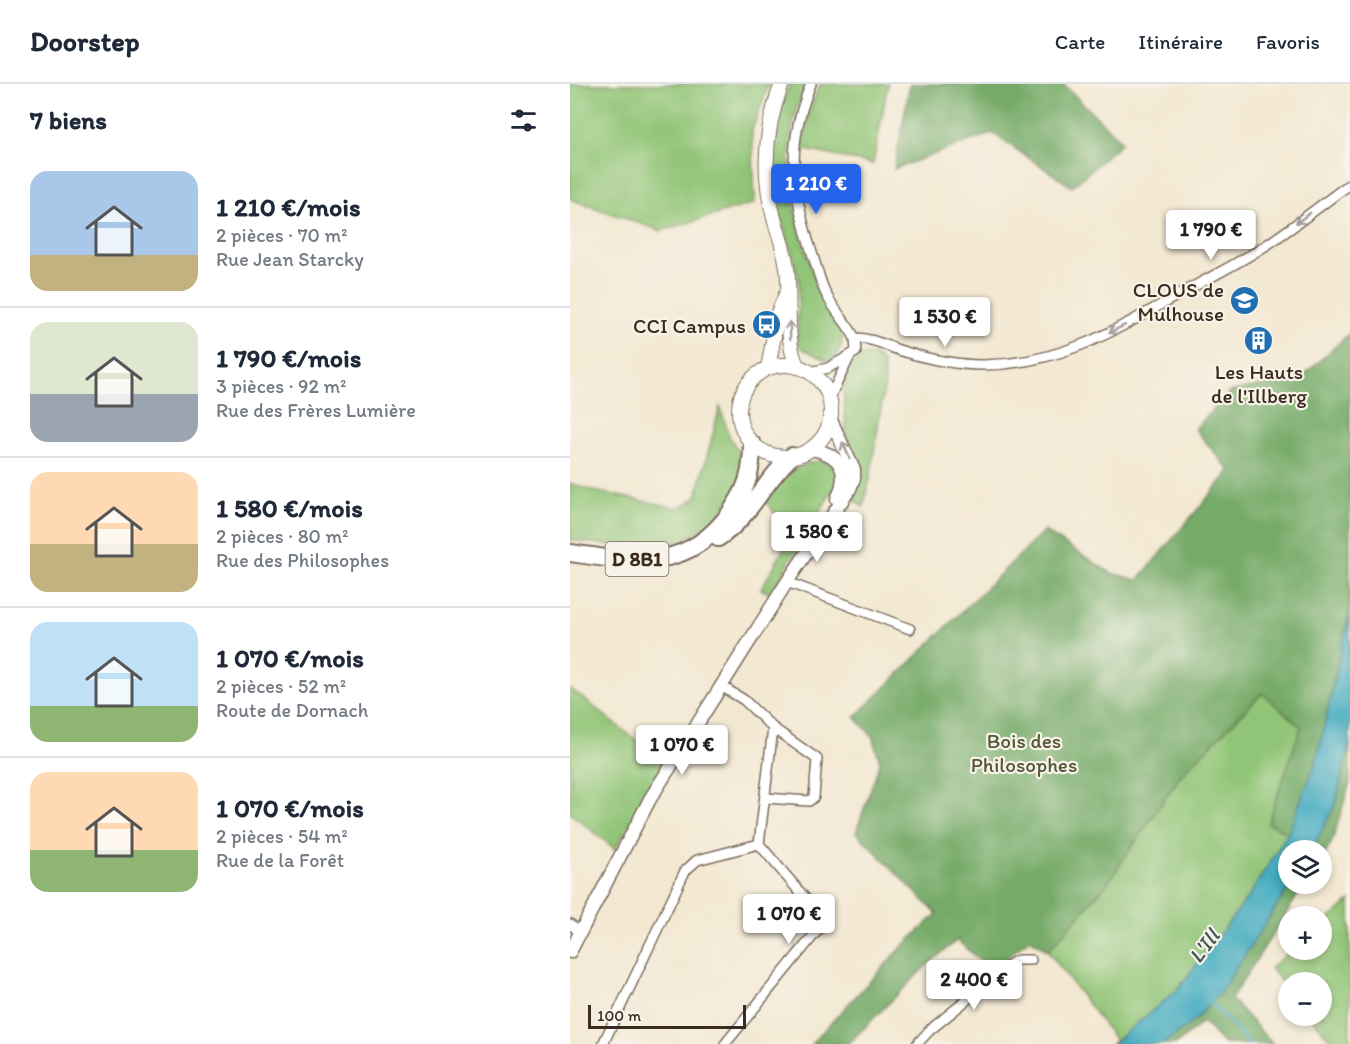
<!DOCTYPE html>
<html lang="fr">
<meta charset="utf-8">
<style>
body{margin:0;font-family:Itim,sans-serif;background:#f6f6f7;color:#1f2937;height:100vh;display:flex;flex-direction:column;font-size:22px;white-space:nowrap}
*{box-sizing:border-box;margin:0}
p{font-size:20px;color:#747a83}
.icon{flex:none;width:33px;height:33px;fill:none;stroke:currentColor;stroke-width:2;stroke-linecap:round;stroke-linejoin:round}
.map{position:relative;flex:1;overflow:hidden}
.details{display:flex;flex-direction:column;background:#fff;width:570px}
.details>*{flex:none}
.fabs{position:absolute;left:708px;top:756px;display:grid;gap:12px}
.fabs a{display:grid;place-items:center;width:54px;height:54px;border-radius:50%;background:#fff;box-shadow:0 3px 9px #0003;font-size:30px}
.scale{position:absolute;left:18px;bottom:15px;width:158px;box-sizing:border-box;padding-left:6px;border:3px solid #3b2a1e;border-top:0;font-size:16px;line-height:21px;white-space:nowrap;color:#3b2a1e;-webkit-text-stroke:4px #f7f3e8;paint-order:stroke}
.price{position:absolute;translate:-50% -51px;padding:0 14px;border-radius:6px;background:#fff;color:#222;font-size:20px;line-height:39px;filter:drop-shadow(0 2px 3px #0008)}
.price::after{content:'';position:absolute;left:50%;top:36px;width:18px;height:14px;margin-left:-9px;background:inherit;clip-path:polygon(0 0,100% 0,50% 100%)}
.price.current{background:#2563eb;color:#fff}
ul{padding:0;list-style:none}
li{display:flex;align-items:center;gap:18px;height:150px;padding:0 30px}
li+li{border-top:2px solid #e0e1e3}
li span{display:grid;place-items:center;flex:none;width:168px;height:120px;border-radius:18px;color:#555}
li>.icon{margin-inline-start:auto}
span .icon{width:72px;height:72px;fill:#fffc;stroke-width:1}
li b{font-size:26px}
h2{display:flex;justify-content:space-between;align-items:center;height:72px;padding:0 30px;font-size:26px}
header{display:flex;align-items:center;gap:36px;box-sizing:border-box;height:84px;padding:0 30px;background:#fff;border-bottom:2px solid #e0e1e3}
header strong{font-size:28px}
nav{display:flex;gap:33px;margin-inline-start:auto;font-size:21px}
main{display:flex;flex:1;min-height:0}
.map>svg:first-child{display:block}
</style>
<header>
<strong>Doorstep</strong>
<nav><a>Carte</a><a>Itinéraire</a><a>Favoris</a></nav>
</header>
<main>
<section class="details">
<h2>7 biens<svg class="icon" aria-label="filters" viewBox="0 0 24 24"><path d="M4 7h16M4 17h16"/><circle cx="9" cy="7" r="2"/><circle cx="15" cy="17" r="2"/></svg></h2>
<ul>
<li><span style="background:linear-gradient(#a9c7e8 70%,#c2b280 0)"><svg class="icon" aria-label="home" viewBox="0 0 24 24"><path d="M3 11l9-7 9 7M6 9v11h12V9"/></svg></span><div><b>1 210 €/mois</b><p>2 pièces · 70 m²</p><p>Rue Jean Starcky</p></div></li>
<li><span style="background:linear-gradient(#dfe7d0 60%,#9aa5b1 0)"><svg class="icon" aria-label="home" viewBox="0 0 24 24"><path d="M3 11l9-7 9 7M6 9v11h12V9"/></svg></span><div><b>1 790 €/mois</b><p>3 pièces · 92 m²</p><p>Rue des Frères Lumière</p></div></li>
<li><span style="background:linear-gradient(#ffd9b3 60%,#c2b280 0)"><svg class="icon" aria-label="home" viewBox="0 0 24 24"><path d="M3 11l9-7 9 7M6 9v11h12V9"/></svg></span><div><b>1 580 €/mois</b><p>2 pièces · 80 m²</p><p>Rue des Philosophes</p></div></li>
<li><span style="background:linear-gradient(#bfe0f5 70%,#8fb573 0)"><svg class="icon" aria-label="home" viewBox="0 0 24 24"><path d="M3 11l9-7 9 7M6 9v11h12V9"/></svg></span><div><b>1 070 €/mois</b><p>2 pièces · 52 m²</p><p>Route de Dornach</p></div></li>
<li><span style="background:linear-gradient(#ffd9b3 65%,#8fb573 0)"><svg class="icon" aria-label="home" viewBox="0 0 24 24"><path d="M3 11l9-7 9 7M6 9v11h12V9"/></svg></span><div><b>1 070 €/mois</b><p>2 pièces · 54 m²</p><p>Rue de la Forêt</p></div></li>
</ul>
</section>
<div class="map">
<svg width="780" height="960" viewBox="0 0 780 960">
<rect width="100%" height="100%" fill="#f7f3e8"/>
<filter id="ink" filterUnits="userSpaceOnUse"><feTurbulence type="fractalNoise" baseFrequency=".0167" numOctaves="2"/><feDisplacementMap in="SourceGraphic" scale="12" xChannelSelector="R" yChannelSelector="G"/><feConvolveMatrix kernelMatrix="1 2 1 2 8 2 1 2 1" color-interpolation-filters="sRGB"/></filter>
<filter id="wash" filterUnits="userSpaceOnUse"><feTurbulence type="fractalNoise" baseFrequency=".008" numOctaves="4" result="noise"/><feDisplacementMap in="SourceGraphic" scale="24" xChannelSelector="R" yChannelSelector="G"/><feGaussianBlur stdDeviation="1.35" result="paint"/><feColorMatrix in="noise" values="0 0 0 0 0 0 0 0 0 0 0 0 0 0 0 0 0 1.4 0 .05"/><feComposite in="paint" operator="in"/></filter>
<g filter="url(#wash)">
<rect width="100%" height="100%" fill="#f3e8d2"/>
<g fill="#90c476" stroke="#66774a" stroke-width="1.5">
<polygon points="0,0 199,0 182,46 185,119 91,147 0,115"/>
<path d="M220,0H236C204,69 224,140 250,208C254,219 270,235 271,243C274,257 272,270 258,277L231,264L227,257L229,192L227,190C223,169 214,148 209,127C198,84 203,41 220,0Z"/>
<polygon points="250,0 318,0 303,80 231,65 240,25"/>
<polygon points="302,271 308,274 313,280 315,298 300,394 293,423 285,416 263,450 285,405 287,379 276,353 273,298 284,279 294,272"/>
<polygon points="150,323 159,352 170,370 171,391 168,405 141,440 114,456 74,466 0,456 0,399 24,407 108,424 126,414"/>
<path d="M251,377L263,381L267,389V399L200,510L191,505L218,458L214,441L194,415C210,396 225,379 251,377Z"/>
<polygon points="0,604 95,679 45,765 0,729"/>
<polygon points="692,609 732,643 698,739 718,749 679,812 607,906 546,957 478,867 536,801 610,692"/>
<polygon points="780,817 780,960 764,960 740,932 752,932 752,898 718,898 718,905 700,884 722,866 752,866 752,841"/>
</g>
<g fill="#74aa67" stroke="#586a42" stroke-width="1.5">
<polygon points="340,0 493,0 552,58 502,103 422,49 324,85"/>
<polygon points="780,249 780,527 746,678 718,749 698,739 731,643 692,609 610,692 536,801 478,867 460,855 420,886 387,856 355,883 278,960 241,960 333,862 367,830 286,748 310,678 302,652 285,633 474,447 541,489 568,496 660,387 625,345 660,308 733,292"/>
<polygon points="780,656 780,699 762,758 752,775 752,766 742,766 766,719"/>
<polygon points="721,800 735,800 661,915 703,960 654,960 633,938 606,960 593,960 624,937 650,909"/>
</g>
<polygon fill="#40aac0" stroke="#3e6a6f" stroke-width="1.5" points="780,527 780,656 766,719 742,766 718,766 718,800 721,800 650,909 624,937 593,960 542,960 607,906 679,812 718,749 746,678"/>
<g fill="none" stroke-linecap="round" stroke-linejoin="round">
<polyline stroke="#40aac0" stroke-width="3" points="639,917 673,952 678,960"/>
</g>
</g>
<g filter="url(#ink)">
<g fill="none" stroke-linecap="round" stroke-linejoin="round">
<defs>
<g id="street">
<path d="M241,0C215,62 222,107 242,169C247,183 250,199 257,212C265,227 277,239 285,254"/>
<path d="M239,288L258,284L286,268L285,254C303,254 316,262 332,267C358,275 386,281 413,281C490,280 543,248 608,211C637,195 667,180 695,162C724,143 752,120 780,100"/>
<polyline points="259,315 280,272"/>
<polyline points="217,498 340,545"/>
<polyline points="151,602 174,616 203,644 247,675 244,713 239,717 196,714"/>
<polyline points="189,760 203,644"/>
<polyline points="0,840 10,848"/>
<polyline points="33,960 115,787 127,776 189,760"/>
<polyline points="155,960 248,846 250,839 247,828 189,760"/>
<polyline points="347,960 360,946 442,879 448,876 461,876"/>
</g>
<g id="secondary">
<path d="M241,365C271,370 280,387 267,415"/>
<polyline points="0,868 80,715 217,498 280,405 284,394 284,386 260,334"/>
</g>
<g id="primary">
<path d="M212,0C195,43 192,86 203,130C207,148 215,165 217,184C221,212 214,259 228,283"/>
<circle cx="215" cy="327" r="46"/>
<polyline points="198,284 208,229 217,208"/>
</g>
<g id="highway">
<path d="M148,454C180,434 194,396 222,372"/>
<path d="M0,469C65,478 116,489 160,429C177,404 182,390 182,360"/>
</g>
</defs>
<use href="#street" stroke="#7b6c5d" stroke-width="12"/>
<use href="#secondary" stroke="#7b6c5d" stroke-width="15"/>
<use href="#primary" stroke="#7b6c5d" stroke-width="16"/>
<use href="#highway" stroke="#7b6c5d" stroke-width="20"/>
<use href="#street" stroke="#fff" stroke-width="9"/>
<use href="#secondary" stroke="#fff" stroke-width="12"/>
<use href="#primary" stroke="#fff" stroke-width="14"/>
<use href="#highway" stroke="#fff" stroke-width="16"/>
</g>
<defs><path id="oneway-shaft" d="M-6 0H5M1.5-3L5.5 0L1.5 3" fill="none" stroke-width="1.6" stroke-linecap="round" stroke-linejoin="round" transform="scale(1.5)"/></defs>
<g stroke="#a79f9a">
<use href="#oneway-shaft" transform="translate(733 134) rotate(144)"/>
<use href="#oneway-shaft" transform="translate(547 245) rotate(154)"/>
<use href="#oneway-shaft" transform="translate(220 246) rotate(-92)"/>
<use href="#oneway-shaft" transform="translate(276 366) rotate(-114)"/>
</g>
</g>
<defs>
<symbol id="university-disc" viewBox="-11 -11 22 22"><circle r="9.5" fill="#1f6fb2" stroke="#f7f3e8"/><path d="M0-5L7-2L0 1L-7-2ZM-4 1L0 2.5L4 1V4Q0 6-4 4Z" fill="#fff"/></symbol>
<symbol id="bus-disc" viewBox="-11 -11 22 22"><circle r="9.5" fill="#1f6fb2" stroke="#f7f3e8"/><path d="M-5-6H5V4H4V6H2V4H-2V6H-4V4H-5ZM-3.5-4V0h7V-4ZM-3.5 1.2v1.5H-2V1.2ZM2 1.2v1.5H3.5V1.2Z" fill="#fff"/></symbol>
<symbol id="building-disc" viewBox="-11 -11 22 22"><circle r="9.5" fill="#1f6fb2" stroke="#f7f3e8"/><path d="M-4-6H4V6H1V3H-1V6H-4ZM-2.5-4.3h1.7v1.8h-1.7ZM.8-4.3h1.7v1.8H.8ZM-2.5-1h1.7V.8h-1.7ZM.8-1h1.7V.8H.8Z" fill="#fff"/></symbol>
</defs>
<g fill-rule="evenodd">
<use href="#university-disc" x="658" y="200" width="33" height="33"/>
<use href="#bus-disc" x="180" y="224" width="33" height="33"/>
<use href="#building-disc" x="672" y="240" width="33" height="33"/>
</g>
<g text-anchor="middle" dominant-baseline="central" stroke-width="4.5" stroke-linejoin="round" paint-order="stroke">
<rect fill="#f7f3e8" stroke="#73665b" stroke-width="1.5" x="35.5" y="458" width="63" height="34" rx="4.5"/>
<g font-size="20" font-weight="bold" fill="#3b2a1e">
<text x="67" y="475">D 8B1</text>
</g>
<g font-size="21" fill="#3b2a1e" stroke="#f7f3e8" text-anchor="end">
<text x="654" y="205">CLOUS de<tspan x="654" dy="24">Mulhouse</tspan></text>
<text x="176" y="241">CCI Campus</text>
<text x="689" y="287" text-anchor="middle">Les Hauts<tspan x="689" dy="24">de l'Illberg</tspan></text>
</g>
<g font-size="21" fill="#545838" stroke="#f7f3e8">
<text x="454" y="656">Bois des<tspan x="454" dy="24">Philosophes</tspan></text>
</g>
<g font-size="22" font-style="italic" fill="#3d5757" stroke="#f7f3e8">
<text transform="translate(634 862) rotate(-53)">L'Ill</text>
</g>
</g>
</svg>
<div class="fabs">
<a><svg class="icon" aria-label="layers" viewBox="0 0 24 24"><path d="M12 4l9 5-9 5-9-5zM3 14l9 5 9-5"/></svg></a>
<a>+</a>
<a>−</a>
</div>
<div class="scale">100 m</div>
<b class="price current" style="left:246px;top:131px">1 210 €</b>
<b class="price" style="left:641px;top:177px">1 790 €</b>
<b class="price" style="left:375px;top:264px">1 530 €</b>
<b class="price" style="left:247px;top:479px">1 580 €</b>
<b class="price" style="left:112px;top:692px">1 070 €</b>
<b class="price" style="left:219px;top:861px">1 070 €</b>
<b class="price" style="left:404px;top:927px">2 400 €</b>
</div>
</main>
